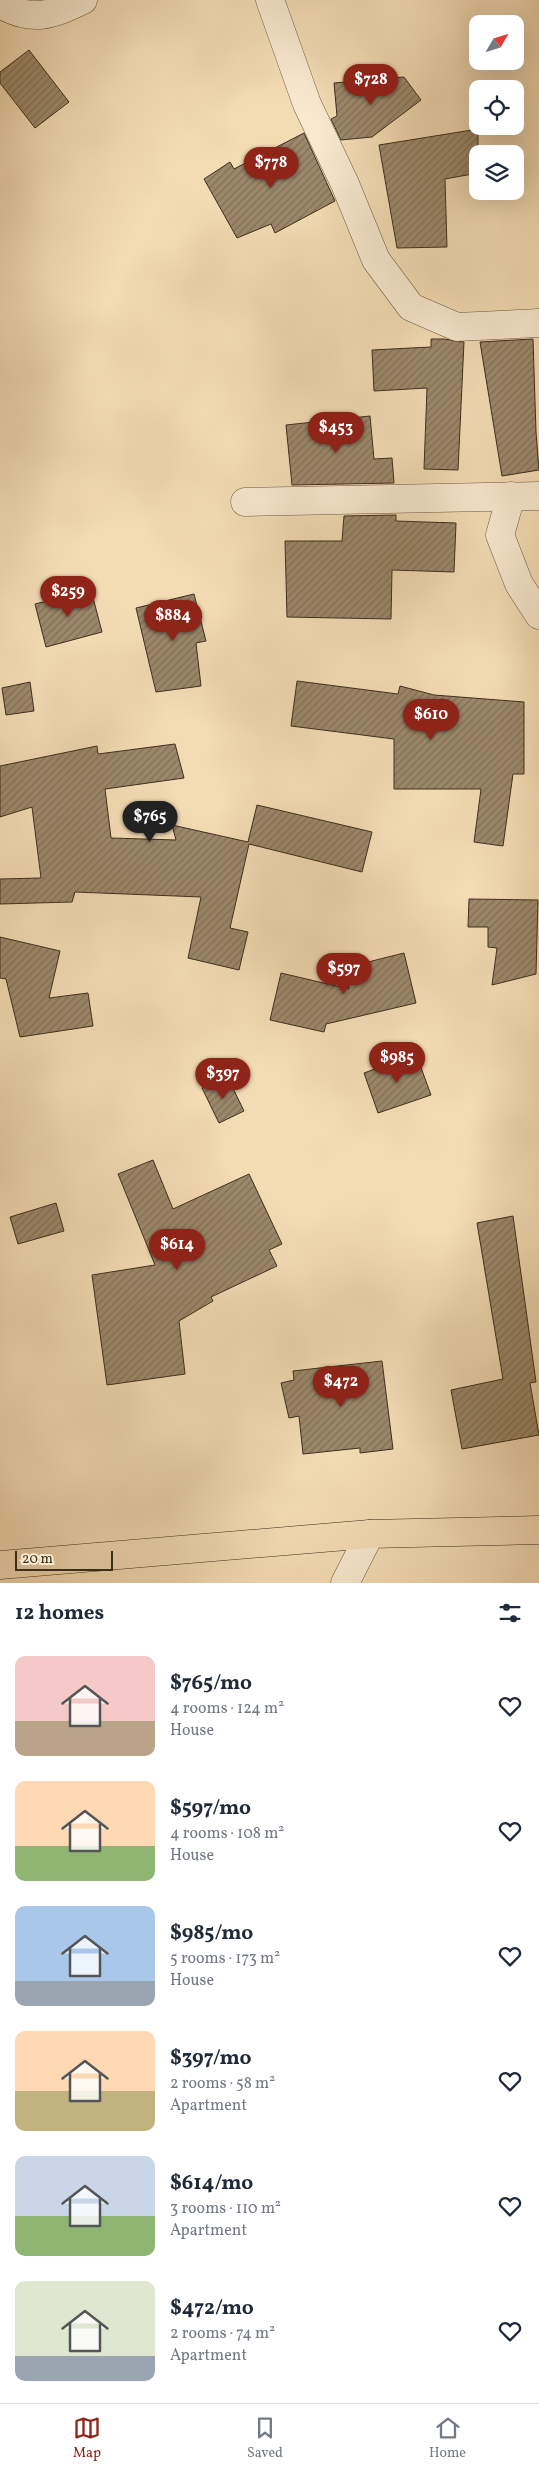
<!DOCTYPE html>
<meta charset="utf-8">
<style>
body{margin:0;font-family:Vollkorn,serif;background:#f2f2f3;color:#1f2937;height:100vh;display:flex;flex-direction:column;font-size:19px;white-space:nowrap}
*{box-sizing:border-box;margin:0}
p{font-size:16px;color:#747a83}
.icon{flex:none;width:28px;height:28px;fill:none;stroke:currentColor;stroke-width:2;stroke-linecap:round;stroke-linejoin:round}
.map{position:relative;height:1583px;overflow:hidden}
.side{display:flex;flex-direction:column;background:#fff;flex:1}
.side>*{flex:none}
.needle{width:32px;rotate:51deg}
.tools{position:absolute;left:469px;top:15px;display:grid;gap:10px}
.tools a{display:grid;place-items:center;width:55px;height:55px;border-radius:10px;background:#fff;box-shadow:0 5px 20px #0002;font-size:25px}
.scale{position:absolute;left:15px;bottom:12px;width:98px;box-sizing:border-box;padding-left:5px;border:2px solid #3e2e1c;border-top:0;font-size:14px;line-height:18px;white-space:nowrap;color:#3e2e1c;-webkit-text-stroke:4px #f7e8ce;paint-order:stroke}
.price{position:absolute;translate:-50% -42px;padding:0 11px;border-radius:18px;background:#8f2418;color:#fff;font-size:16px;line-height:32px;filter:drop-shadow(0 1px 2px #0008)}
.price::after{content:'';position:absolute;left:50%;top:30px;width:15px;height:11px;margin-left:-8px;background:inherit;clip-path:polygon(0 0,100% 0,50% 100%)}
.price.on{background:#222;color:#fff}
ul{padding:0;list-style:none}
li{display:flex;align-items:center;gap:15px;height:125px;padding:0 15px}
li span{display:grid;place-items:center;flex:none;width:140px;height:100px;border-radius:10px;color:#555}
li>.icon{margin-inline-start:auto}
span .icon{width:60px;height:60px;fill:#fffc;stroke-width:1}
li b{font-size:21px}
h2{display:flex;justify-content:space-between;align-items:center;height:60px;padding:0 15px;font-size:21px}
.tab-bar{display:flex;justify-content:space-around;align-items:center;height:70px;border-top:1px solid #e0e1e3;background:#fff;font-size:14px;color:#747a83}
.tab-bar a{display:grid;justify-items:center;gap:2px}
.tab-bar .on{color:#8f2418}
.map>svg:first-child{display:block}
</style>
<div class="map">
<svg width="539" height="1583" viewBox="0 0 539 1583">
<defs>
<pattern id="building-hatch" width="6" height="6" patternUnits="userSpaceOnUse" patternTransform="scale(1.25)"><rect width="6" height="6" fill="#9c886b"/><path d="M-1 1l2-2M0 6l6-6M5 7l2-2" fill="none" stroke="#817057"/></pattern>
</defs>
<rect width="100%" height="100%" fill="#f3dbb4"/>
<filter id="stains"><feTurbulence type="fractalNoise" baseFrequency=".004" numOctaves="4"/><feColorMatrix values="0 0 0 0 .2 0 0 0 0 .09 0 0 0 0 .02 0 0 0 .5 -.17"/></filter>
<radialGradient id="worn" r=".72"><stop offset=".6" stop-color="#630" stop-opacity="0"/><stop offset="1" stop-color="#630" stop-opacity=".3"/></radialGradient>
<g fill="url(#building-hatch)" stroke="#3e2e1c">
<polygon points="29,50 69,102 35,128 0,83 0,72"/>
<polygon points="404,77 421,100 372,137 341,140 331,119 337,116 334,83"/>
<polygon points="478,129 478,173 445,179 447,247 397,248 379,145"/>
<polygon points="304,133 335,201 275,233 271,224 237,238 204,179 230,162 234,169"/>
<polygon points="431,339 444,339 464,342 458,470 424,469 427,388 374,391 372,350 431,347"/>
<polygon points="533,339 536,432 539,470 502,476 480,342"/>
<polygon points="370,416 374,459 392,458 394,483 292,485 286,425"/>
<polygon points="396,515 396,521 456,523 454,572 392,570 391,619 287,617 285,541 342,541 344,516"/>
<polygon points="91,590 102,632 46,647 35,604"/>
<polygon points="194,594 206,641 196,643 201,686 156,692 136,608"/>
<polygon points="297,681 398,694 400,686 434,695 524,702 524,774 513,774 503,846 474,842 481,789 394,789 394,739 291,726"/>
<polygon points="30,682 34,711 6,715 2,688"/>
<polygon points="175,744 184,778 105,789 111,838 176,840 172,825 248,842 257,805 372,832 362,872 249,844 230,928 248,932 239,970 188,958 201,897 75,892 72,902 0,904 0,879 41,878 32,807 0,817 0,766 97,746 98,754"/>
<polygon points="469,899 538,900 536,974 492,985 497,948 488,947 488,927 468,927"/>
<polygon points="0,937 60,951 49,998 88,993 93,1026 20,1037 6,979 0,978"/>
<polygon points="404,953 416,1003 326,1024 324,1032 270,1020 281,973 349,989 344,968"/>
<polygon points="416,1054 431,1095 378,1113 364,1073"/>
<polygon points="227,1076 244,1111 219,1123 202,1088"/>
<polygon points="153,1160 173,1209 249,1174 282,1244 269,1250 277,1266 211,1297 213,1301 179,1321 185,1374 107,1385 92,1275 155,1265 118,1174"/>
<polygon points="56,1203 64,1231 18,1244 10,1217"/>
<polygon points="513,1216 536,1382 530,1383 539,1435 462,1449 451,1390 503,1379 477,1223"/>
<polygon points="382,1361 393,1449 360,1453 360,1448 303,1454 299,1416 289,1418 281,1383 294,1380 293,1371"/>
</g>
<g fill="none" stroke-linecap="round" stroke-linejoin="round">
<defs>
<g id="street">
<polyline points="270,0 307,104 345,184 376,260 411,307 457,327 539,323"/>
<path d="M0,4C33,23 51,15 83,0"/>
<polyline points="511,496 500,535 519,584 539,615"/>
<polyline points="245,502 539,496"/>
<polyline points="345,1583 370,1534"/>
</g>
<polyline id="primary" points="0,1565 370,1534 539,1530"/>
</defs>
<use href="#street" stroke="#6b5942" stroke-width="29"/>
<use href="#primary" stroke="#3e2e1c" stroke-width="29"/>
<use href="#street" stroke="#f7e8ce" stroke-width="28"/>
<use href="#primary" stroke="#f3dbb4" stroke-width="28"/>
</g>
<rect width="100%" height="100%" filter="url(#stains)"/>
<rect width="100%" height="100%" fill="url(#worn)"/>
</svg>
<div class="tools">
<a><svg class="needle" viewBox="-14 -14 28 28"><path d="M0-13l5 13h-10z" fill="#e53935"/><path d="M0 13l5-13h-10z" fill="#747a83"/></svg></a>
<a><svg class="icon" aria-label="locate" viewBox="0 0 24 24"><circle cx="12" cy="12" r="6"/><path d="M12 2v4M12 18v4M2 12h4M18 12h4"/></svg></a>
<a><svg class="icon" aria-label="layers" viewBox="0 0 24 24"><path d="M12 4l9 5-9 5-9-5zM3 14l9 5 9-5"/></svg></a>
</div>
<div class="scale">20 m</div>
<b class="price" style="left:371px;top:106px">$728</b>
<b class="price" style="left:271px;top:189px">$778</b>
<b class="price" style="left:336px;top:454px">$453</b>
<b class="price" style="left:68px;top:618px">$259</b>
<b class="price" style="left:173px;top:642px">$884</b>
<b class="price" style="left:431px;top:741px">$610</b>
<b class="price on" style="left:150px;top:843px">$765</b>
<b class="price" style="left:344px;top:995px">$597</b>
<b class="price" style="left:397px;top:1084px">$985</b>
<b class="price" style="left:223px;top:1100px">$397</b>
<b class="price" style="left:177px;top:1271px">$614</b>
<b class="price" style="left:341px;top:1408px">$472</b>
</div>
<section class="side">
<h2>12 homes<svg class="icon" aria-label="filters" viewBox="0 0 24 24"><path d="M4 7h16M4 17h16"/><circle cx="9" cy="7" r="2"/><circle cx="15" cy="17" r="2"/></svg></h2>
<ul>
<li><span style="background:linear-gradient(#f6c9c9 65%,#b9a48a 0)"><svg class="icon" aria-label="home" viewBox="0 0 24 24"><path d="M3 11l9-7 9 7M6 9v11h12V9"/></svg></span><div><b>$765/mo</b><p>4 rooms · 124 m²</p><p>House</p></div><svg class="icon" aria-label="heart" viewBox="0 0 24 24"><path d="M12 20l-8-8c-3-5 5-10 8-4 3-6 11-1 8 4z"/></svg></li>
<li><span style="background:linear-gradient(#ffd9b3 65%,#8fb573 0)"><svg class="icon" aria-label="home" viewBox="0 0 24 24"><path d="M3 11l9-7 9 7M6 9v11h12V9"/></svg></span><div><b>$597/mo</b><p>4 rooms · 108 m²</p><p>House</p></div><svg class="icon" aria-label="heart" viewBox="0 0 24 24"><path d="M12 20l-8-8c-3-5 5-10 8-4 3-6 11-1 8 4z"/></svg></li>
<li><span style="background:linear-gradient(#a9c7e8 75%,#9aa5b1 0)"><svg class="icon" aria-label="home" viewBox="0 0 24 24"><path d="M3 11l9-7 9 7M6 9v11h12V9"/></svg></span><div><b>$985/mo</b><p>5 rooms · 173 m²</p><p>House</p></div><svg class="icon" aria-label="heart" viewBox="0 0 24 24"><path d="M12 20l-8-8c-3-5 5-10 8-4 3-6 11-1 8 4z"/></svg></li>
<li><span style="background:linear-gradient(#ffd9b3 60%,#c2b280 0)"><svg class="icon" aria-label="home" viewBox="0 0 24 24"><path d="M3 11l9-7 9 7M6 9v11h12V9"/></svg></span><div><b>$397/mo</b><p>2 rooms · 58 m²</p><p>Apartment</p></div><svg class="icon" aria-label="heart" viewBox="0 0 24 24"><path d="M12 20l-8-8c-3-5 5-10 8-4 3-6 11-1 8 4z"/></svg></li>
<li><span style="background:linear-gradient(#c9d6e8 60%,#8fb573 0)"><svg class="icon" aria-label="home" viewBox="0 0 24 24"><path d="M3 11l9-7 9 7M6 9v11h12V9"/></svg></span><div><b>$614/mo</b><p>3 rooms · 110 m²</p><p>Apartment</p></div><svg class="icon" aria-label="heart" viewBox="0 0 24 24"><path d="M12 20l-8-8c-3-5 5-10 8-4 3-6 11-1 8 4z"/></svg></li>
<li><span style="background:linear-gradient(#dfe7d0 75%,#9aa5b1 0)"><svg class="icon" aria-label="home" viewBox="0 0 24 24"><path d="M3 11l9-7 9 7M6 9v11h12V9"/></svg></span><div><b>$472/mo</b><p>2 rooms · 74 m²</p><p>Apartment</p></div><svg class="icon" aria-label="heart" viewBox="0 0 24 24"><path d="M12 20l-8-8c-3-5 5-10 8-4 3-6 11-1 8 4z"/></svg></li>
</ul>
</section>
<nav class="tab-bar">
<a class="on"><svg class="icon" aria-label="map" viewBox="0 0 24 24"><path d="M3 6l6-2 6 2 6-2v14l-6 2-6-2-6 2zM9 4v14M15 6v14"/></svg>Map</a>
<a><svg class="icon" aria-label="saved" viewBox="0 0 24 24"><path d="M7 4h10v16l-5-4-5 4z"/></svg>Saved</a>
<a><svg class="icon" aria-label="home" viewBox="0 0 24 24"><path d="M3 11l9-7 9 7M6 9v11h12V9"/></svg>Home</a>
</nav>
